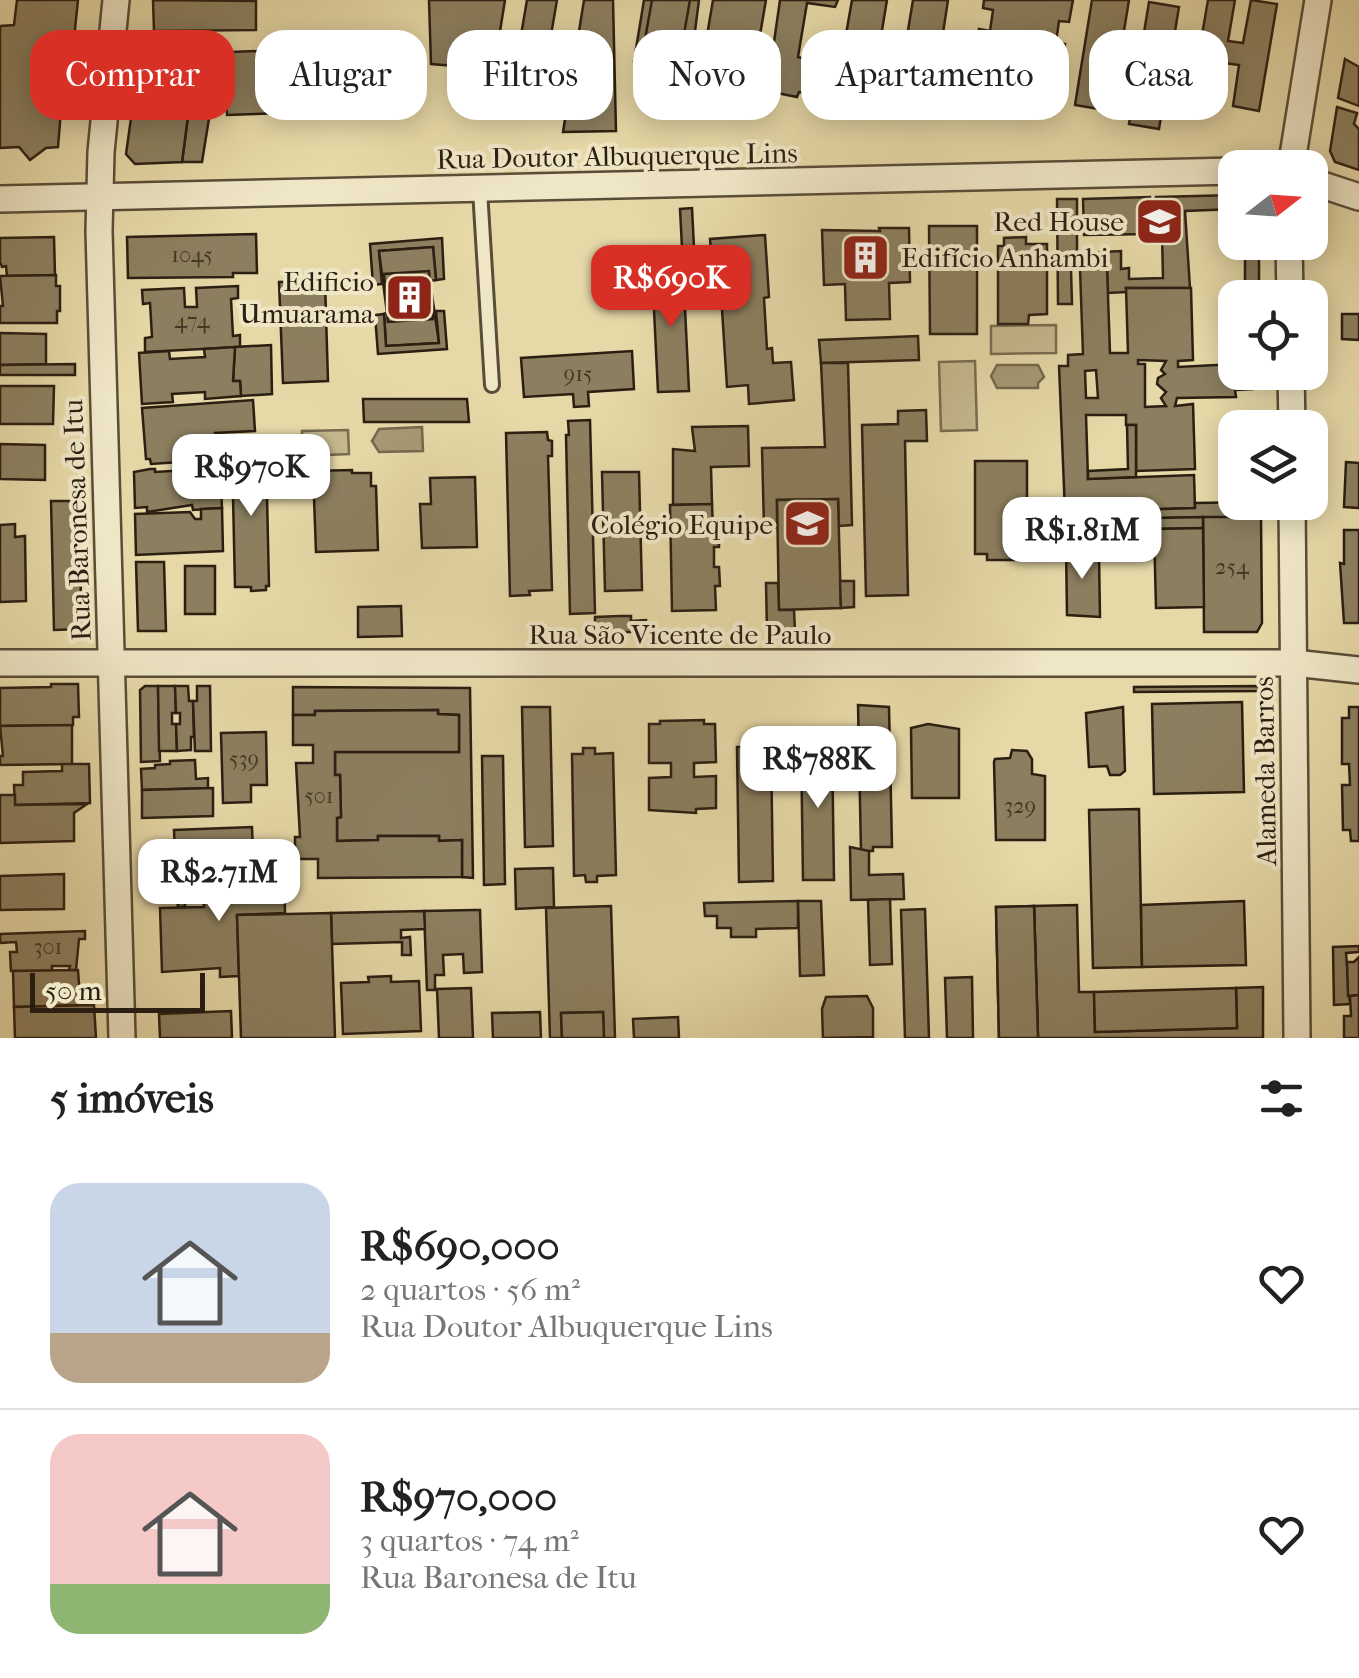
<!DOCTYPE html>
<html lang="pt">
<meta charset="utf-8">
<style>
body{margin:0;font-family:"IM FELL French Canon",serif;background:#f2f2f2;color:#222;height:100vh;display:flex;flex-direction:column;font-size:38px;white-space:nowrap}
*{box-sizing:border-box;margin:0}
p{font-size:32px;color:#767676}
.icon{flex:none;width:55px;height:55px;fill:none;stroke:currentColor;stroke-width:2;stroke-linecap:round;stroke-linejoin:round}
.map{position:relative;height:1038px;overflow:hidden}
.panel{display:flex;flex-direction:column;background:#fff;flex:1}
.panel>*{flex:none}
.guide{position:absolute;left:30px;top:30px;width:1300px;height:90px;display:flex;gap:20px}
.needle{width:65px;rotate:73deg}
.tools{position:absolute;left:1218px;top:150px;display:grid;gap:20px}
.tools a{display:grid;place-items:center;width:110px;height:110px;border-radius:20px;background:#fff;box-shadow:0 5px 25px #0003;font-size:50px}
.scale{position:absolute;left:30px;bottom:25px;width:175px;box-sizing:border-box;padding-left:10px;border:5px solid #2b1f12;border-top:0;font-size:28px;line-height:35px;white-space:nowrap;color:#2b1f12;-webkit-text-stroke:8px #efe6c6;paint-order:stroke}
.price{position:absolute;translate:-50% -85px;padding:0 22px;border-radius:20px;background:#fff;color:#222;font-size:32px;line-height:65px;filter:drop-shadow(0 2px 5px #0008)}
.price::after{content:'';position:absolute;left:50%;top:60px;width:30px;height:22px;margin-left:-15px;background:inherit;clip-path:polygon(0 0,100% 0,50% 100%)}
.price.on{background:#d93025;color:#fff}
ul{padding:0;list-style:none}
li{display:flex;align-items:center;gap:30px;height:250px;padding:0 50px}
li+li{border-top:2px solid #e0e0e0}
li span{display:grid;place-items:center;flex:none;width:280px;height:200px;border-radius:30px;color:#555}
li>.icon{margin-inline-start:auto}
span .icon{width:120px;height:120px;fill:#fffc;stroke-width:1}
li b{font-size:42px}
h2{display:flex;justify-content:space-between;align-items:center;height:120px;padding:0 50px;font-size:42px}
.tag{padding:0 35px;border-radius:30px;background:#fff;box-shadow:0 5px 25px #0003;font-size:35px;line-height:90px}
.tag.on{background:#d93025;color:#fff}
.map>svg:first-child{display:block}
</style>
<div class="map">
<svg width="1359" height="1038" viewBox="0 0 1359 1038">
<rect width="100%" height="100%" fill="#e6d8a7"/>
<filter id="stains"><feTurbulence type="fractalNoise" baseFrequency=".002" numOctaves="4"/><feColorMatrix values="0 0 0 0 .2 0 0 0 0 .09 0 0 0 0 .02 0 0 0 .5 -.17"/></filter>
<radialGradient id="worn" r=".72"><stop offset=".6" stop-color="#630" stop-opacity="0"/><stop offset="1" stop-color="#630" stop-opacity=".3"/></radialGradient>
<g fill="#c6b98e" stroke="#786c50" stroke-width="2.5">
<polygon points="1056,325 1056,353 991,354 991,326"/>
<polygon points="975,361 977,430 941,431 939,362"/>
<polygon points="348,430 349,454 302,456 302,431"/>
</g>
<g fill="#a69974" stroke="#75684d" stroke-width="2.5">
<polygon points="997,365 1038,365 1044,377 1038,383 1038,388 997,388 991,376"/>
<polygon points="422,427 423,451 379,452 372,441 379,429"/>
</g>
<g fill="#8c7f5f" stroke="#2b1f12" stroke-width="2.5" fill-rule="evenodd">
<polygon points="17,0 78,0 69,87 63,86 58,147 46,148 30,160 19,147 0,148 0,26 14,25"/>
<polygon points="153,0 256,1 256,30 154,31"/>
<polygon points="429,0 505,0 494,69 431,64"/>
<polygon points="527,0 557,0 539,105 510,100"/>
<polygon points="584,0 613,0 616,131 563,132"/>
<polygon points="644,0 699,0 690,70 634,61"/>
<polygon points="652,0 690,0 681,51 644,45"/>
<polygon points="713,0 766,0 748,104 697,95"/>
<polygon points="780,0 838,0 835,7 807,3 798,57 827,64 821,95 799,92 797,97 767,91"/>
<polygon points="852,0 887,0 871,97 836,92"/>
<polygon points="913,0 948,0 936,79 901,73"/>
<polygon points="984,0 1073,0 1069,22 1059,21 1056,42 1065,44 1059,79 973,65 979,29 990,31 993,10 983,8"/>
<polygon points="1092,0 1129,0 1111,111 1075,105"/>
<polygon points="1208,0 1235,0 1228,41 1243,43 1251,0 1277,4 1259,111 1233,106 1239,65 1224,63 1217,104 1191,99"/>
<polygon points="1149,2 1179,7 1159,129 1129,124"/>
<polygon points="152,50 203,50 203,92 157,91"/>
<polygon points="284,50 286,113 227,115 225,69 232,69 231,52"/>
<polygon points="352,50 363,50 365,64 406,63 406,97 310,100 308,66 349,64 348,54"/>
<polygon points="1345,59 1359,67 1359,106 1338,98"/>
<polygon points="212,100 202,162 182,162 190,101"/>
<polygon points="190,101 182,162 135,164 126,154 133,104"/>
<polygon points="1337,107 1357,113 1354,124 1359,129 1359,170 1335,162 1330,151"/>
<polygon points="1235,195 1235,209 1185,211 1190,288 1126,288 1126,292 1108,293 1107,268 1080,269 1081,253 1121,251 1121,269 1129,268 1129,279 1163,278 1162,233 1156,233 1156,197"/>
<polygon points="1150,197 1151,234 1084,235 1083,199"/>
<polygon points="1057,199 1077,199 1077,269 1071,269 1072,304 1058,304"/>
<polygon points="692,208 695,267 683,267 680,209"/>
<polygon points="929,226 977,226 977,334 930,334"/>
<polygon points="879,228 909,228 910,282 889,283 890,319 846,320 845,284 824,285 822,230 880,231"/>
<polygon points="256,234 257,273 233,273 233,277 128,278 127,237"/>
<polygon points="765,235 769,297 764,298 767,349 772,348 773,363 791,362 794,400 749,404 748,385 727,387 719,263 712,264 710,239"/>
<polygon points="54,237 55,275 7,276 6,266 2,267 0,262 0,238"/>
<polygon points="1026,237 1026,244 1047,244 1047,314 1029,315 1028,324 998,324 998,246 1004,246 1004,238"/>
<polygon points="442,238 444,279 436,280 433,247 379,251 382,284 373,285 370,244"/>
<polygon points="1245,242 1259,242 1259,281 1245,282"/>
<polygon points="433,247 436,280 430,281 439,343 386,346 384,314 387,313 379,251"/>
<polygon points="683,267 689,391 658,392 652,269"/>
<path d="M1107,268L1110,353H1128L1126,288H1191L1193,360L1178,361V367L1235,364V374L1252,373L1253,389L1235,390L1236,397L1177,398L1175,406L1193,404L1195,469L1136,471V425H1126V415H1086L1088,479L1194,475L1195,508L1065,512L1059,366H1068V355L1083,354L1080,269ZM1138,360L1166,361L1161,370L1165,374L1158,378L1157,384L1166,392L1161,398L1166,406L1145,407V364H1138ZM1096,370L1098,398H1086L1085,371Z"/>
<polygon points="429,271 433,319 388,322 384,274"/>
<polygon points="56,275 56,286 60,286 60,311 57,311 57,323 0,323 0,306 3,306 0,276"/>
<polygon points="325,281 328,381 283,383 279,282"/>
<polygon points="238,286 238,298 231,299 233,336 240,335 240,347 145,352 145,338 152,337 150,303 143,304 142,290 184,288 185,307 197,307 196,288"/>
<polygon points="436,311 444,311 447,349 378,354 375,315 384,314 386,346 439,343"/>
<polygon points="1342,314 1359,314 1359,340 1342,339"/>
<polygon points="0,333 46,334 46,364 0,365"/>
<polygon points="918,336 919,360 821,363 819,340"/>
<polygon points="271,345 272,394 241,396 240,381 233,381 235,347"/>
<polygon points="235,347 233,381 240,381 241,396 205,399 205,392 172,394 173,402 142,404 139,353 169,351 170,359 205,357 204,349"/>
<polygon points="632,351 634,389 588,392 589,406 574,407 573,394 524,397 521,358"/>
<polygon points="821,363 848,363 852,525 839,526 838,499 777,500 777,527 764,528 762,448 825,447"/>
<polygon points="75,364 75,375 0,375 0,365"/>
<polygon points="0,386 54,386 53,424 0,424"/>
<polygon points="363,399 467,399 469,422 364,422"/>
<polygon points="253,400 255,431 215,433 217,454 209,454 210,460 151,464 150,459 146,459 142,408"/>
<polygon points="926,410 927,441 905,441 908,595 866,596 862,425 898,424 898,411"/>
<polygon points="590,420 595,613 570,614 566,435 569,435 568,421"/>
<polygon points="1127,425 1136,425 1136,477 1088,479 1088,471 1128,469"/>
<polygon points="748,426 749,466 711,467 712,504 673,505 673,449 695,451 692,427"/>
<polygon points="547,432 548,440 552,441 552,456 548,456 552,590 529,591 530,595 510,596 506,433"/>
<polygon points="0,444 45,445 45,480 0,479"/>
<polygon points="266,450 267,484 272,484 272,496 267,496 269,586 266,586 266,590 251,591 251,587 235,587 232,451"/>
<polygon points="975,461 1027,461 1027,545 1022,545 1022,560 987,560 987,554 975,554"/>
<polygon points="1346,462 1359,463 1359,508 1344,507"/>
<polygon points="220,466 222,508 193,510 192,505 147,512 147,507 135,508 134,472 150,469 155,469 155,472 188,470 189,487 195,486 194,475 202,474 201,467"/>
<polygon points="352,470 352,473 371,473 371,486 376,486 378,550 316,552 313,471"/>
<polygon points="602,472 639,472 642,590 605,591"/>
<polygon points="475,477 477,547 422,548 420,504 431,504 430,478"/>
<polygon points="838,499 841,608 779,610 777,500"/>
<polygon points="51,501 78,501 82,629 54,630"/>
<polygon points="1261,502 1261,517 1065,519 1065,512 1195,508 1195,503"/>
<polygon points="712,504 713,529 719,529 719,547 714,547 714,567 719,567 720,586 715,586 716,610 672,611 670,505"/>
<polygon points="222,508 223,551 136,555 135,514 190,512 195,519 201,519 201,509"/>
<polygon points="1203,517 1261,517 1262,623 1257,632 1204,632"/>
<polygon points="1203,517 1203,528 1156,529 1155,518"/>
<polygon points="1106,518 1107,539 1091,539 1091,519"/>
<polygon points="15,524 15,537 25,536 26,601 0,602 0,525"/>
<polygon points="1203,528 1204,607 1156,608 1154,529"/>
<polygon points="1344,530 1359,530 1359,623 1344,623 1340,563 1344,564"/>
<polygon points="1066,545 1086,545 1086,556 1099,556 1100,617 1067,615"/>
<polygon points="136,562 164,562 166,631 138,631"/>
<rect x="185" y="566" width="30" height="48"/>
<polygon points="840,581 854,581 854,607 841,608"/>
<polygon points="766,583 778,583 779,610 794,610 795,632 767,632"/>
<polygon points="401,606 402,636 358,637 358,607"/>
<polygon points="620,616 631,616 631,621 646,620 646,632 595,632 595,617"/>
<polygon points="51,684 78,684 79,717 73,717 73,725 0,726 0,688 51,687"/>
<polygon points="145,686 158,686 160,761 141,762 140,690"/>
<polygon points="158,686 175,686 176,713 172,713 172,724 176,724 177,751 159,751"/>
<polygon points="175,686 188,686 189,701 193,701 194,737 191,737 191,750 177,751 176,724 180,724 180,713 176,713"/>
<polygon points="197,686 210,686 211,751 195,751 193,701 197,701"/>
<polygon points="1259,686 1259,691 1134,692 1134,687"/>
<polygon points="293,687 470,688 473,878 462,877 462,840 439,841 439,836 378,836 378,840 337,841 337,818 341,817 340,775 335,775 335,752 459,752 459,715 438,714 438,710 315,711 315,715 293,715"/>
<polygon points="1242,702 1244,792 1154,794 1152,704"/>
<polygon points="858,705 889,707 892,847 873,847 873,851 861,851"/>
<polygon points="522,707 550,707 553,846 525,847"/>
<polygon points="1123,707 1125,771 1120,775 1110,775 1107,766 1089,767 1086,713"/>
<polygon points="1349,707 1359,707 1359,841 1351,841 1350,830 1343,830 1342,785 1350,785 1349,764 1342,764 1342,718 1349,718"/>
<polygon points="438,710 438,714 459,715 459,752 335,752 335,775 340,775 341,817 337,818 337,841 378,840 378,836 439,836 439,841 462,840 462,877 318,878 318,859 295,859 295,837 300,837 296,763 313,763 313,745 293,745 293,715 315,715 315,711"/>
<polygon points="704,720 704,724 715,724 716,762 694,763 694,777 716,776 716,808 696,809 696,813 649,810 649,778 671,777 671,763 649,763 649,724 660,724 660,721"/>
<polygon points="928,724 959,729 959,798 912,798 911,728"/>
<polygon points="72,725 72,764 0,765 0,756 3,756 0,726"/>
<polygon points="266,732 267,785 251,785 251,802 223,803 221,733"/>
<polygon points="801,741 832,741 834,880 803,880"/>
<polygon points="737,747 771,747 773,881 739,882"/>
<polygon points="583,748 595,748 595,754 613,753 616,875 597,876 597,882 586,882 585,875 574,876 572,754 583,754"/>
<polygon points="1012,750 1027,751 1032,759 1032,774 1045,776 1045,840 996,840 994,762 995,759 1010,758"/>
<polygon points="482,756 503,756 505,884 484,885"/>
<polygon points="195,760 196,779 208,778 208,788 142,790 141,769 155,768 155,765 170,764 170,761"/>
<polygon points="62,764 89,764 90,803 15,805 14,785 23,785 23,772 62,771"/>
<polygon points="213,788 213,816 142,818 142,790"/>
<polygon points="0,795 15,795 15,805 87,804 74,813 74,841 0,843"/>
<polygon points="1139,809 1142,967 1093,968 1089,810"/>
<polygon points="252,827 253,852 175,854 174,830"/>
<polygon points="850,847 869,851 869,875 903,874 904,899 851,900"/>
<polygon points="261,861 284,861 285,913 237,915 239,976 220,977 220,968 162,972 160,908 204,907 203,897 220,896 220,884 262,881"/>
<polygon points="207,863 208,889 185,889 185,907 178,907 173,864"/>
<polygon points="553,868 554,907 516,909 515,869"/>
<polygon points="64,874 64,909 0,910 0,876"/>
<polygon points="890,899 892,964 870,965 868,900"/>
<polygon points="798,901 798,928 756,929 756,937 731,937 731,928 717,928 717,916 705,916 704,903"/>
<polygon points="798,901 821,901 824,975 800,976"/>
<polygon points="1244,901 1246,965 1142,967 1141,905"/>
<polygon points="1077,905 1079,992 1094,992 1095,1032 1237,1028 1236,988 1263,987 1263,1038 1038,1038 1034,906"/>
<polygon points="611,906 615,1038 604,1038 603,1012 561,1013 562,1038 550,1038 546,908"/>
<polygon points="1034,906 1038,1038 999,1038 996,907"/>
<polygon points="1034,906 1038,1038 999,1038 996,907"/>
<polygon points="925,909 929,1038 905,1038 901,910"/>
<polygon points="474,910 480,910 482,972 464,973 463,954 443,955 444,975 435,975 435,990 427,990 424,911"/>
<polygon points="424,911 425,929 401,930 401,938 410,937 411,955 402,955 402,942 332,944 331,913"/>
<polygon points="331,913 335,1038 241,1038 237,915"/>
<polygon points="85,931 85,939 79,939 76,970 69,970 70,966 52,966 52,971 11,971 10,952 17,952 16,942 0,943 0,934"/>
<polygon points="1359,946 1359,952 1346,953 1350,1004 1334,1005 1333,947"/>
<polygon points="1359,957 1359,995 1348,996 1347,962 1354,962"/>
<polygon points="78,970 80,997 88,997 88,1005 14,1007 13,971"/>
<polygon points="391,976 391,982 419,981 421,1031 343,1034 341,983 369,982 368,977"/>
<polygon points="972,977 973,1038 947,1038 945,978"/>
<polygon points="471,988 473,1038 439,1038 437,989"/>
<polygon points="1236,988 1237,1028 1095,1032 1094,992"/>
<polygon points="1359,995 1359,1038 1344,1038 1344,1016 1351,1016 1350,996"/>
<polygon points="867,996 873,1008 873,1037 823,1038 822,1009 826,997"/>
<polygon points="94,1005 96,1038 15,1038 14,1007"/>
<polygon points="231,1011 232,1038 160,1038 159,1014"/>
<polygon points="540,1012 541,1038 493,1038 492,1013"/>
<polygon points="603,1012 604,1038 562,1038 561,1013"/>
<polygon points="678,1017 679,1038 634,1038 633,1019"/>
</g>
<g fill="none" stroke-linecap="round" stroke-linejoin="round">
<defs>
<polyline id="lane" points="480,190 492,385"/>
<g id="street">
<polyline points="116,0 101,152 99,231 122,1038"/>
<polyline points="1291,168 1318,0"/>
<polyline points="1310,181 1359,197"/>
<polyline points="0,199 1235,171"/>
<polyline points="1289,242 1290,298"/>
<polyline points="1291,372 1292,428"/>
<polyline points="1292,502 1297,1038"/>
<polyline points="0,663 1294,663 1359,670"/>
</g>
</defs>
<use href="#lane" stroke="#5a4d37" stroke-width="18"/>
<use href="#street" stroke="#5a4d37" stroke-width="30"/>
<use href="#lane" stroke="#efe6c6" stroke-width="12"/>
<use href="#street" stroke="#efe6c6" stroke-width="25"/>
</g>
<defs>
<symbol id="school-square" viewBox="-11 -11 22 22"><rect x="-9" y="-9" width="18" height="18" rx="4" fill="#8f2418" stroke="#efe6c6"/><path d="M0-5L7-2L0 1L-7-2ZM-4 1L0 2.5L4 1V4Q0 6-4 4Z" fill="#fff"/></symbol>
<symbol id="building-square" viewBox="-11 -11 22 22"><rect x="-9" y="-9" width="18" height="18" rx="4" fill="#8f2418" stroke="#efe6c6"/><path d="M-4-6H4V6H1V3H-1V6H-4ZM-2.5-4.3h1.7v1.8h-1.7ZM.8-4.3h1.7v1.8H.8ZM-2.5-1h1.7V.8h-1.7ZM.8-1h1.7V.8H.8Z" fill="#fff"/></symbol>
</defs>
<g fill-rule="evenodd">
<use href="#school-square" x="1132" y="194" width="55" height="55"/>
<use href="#building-square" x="838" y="230" width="55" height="55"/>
<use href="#building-square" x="382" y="270" width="55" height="55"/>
<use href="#school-square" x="780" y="496" width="55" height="55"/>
</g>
<g text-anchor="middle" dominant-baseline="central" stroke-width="8" stroke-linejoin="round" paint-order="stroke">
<g font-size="22" fill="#433725">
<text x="192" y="255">1045</text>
<text x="192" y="321">474</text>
<text x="578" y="374">915</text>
<text x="1232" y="567">254</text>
<text x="244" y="759">539</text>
<text x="319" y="796">501</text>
<text x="1020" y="806">329</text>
<text x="48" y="947">301</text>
</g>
<g font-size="28" fill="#2b1f12" stroke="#efe6c6">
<text transform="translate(617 156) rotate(-1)">Rua Doutor Albuquerque Lins</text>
<text transform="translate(77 520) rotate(-92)">Rua Baronesa de Itu</text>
<text x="680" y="634">Rua São Vicente de Paulo</text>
<text transform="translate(1265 771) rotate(-91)">Alameda Barros</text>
</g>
<g font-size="28" fill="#2b1f12" stroke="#efe6c6" text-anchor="end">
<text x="1124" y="221">Red House</text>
<text x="901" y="257" text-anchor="start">Edifício Anhambi</text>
<text x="374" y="281">Edificio<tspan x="374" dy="32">Umuarama</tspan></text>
<text x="773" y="524">Colégio Equipe</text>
</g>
</g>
<rect width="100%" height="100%" filter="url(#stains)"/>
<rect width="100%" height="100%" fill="url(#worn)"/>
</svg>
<div class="tools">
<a><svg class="needle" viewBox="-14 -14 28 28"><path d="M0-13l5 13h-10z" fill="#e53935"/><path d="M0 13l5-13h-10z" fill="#767676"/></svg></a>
<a><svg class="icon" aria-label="locate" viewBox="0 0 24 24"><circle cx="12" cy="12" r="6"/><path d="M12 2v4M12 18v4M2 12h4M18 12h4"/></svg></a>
<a><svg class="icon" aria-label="layers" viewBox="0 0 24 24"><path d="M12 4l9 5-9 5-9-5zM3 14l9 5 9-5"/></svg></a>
</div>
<div class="scale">50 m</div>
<b class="price on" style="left:671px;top:330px">R$690K</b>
<b class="price" style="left:251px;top:519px">R$970K</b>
<b class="price" style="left:1082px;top:582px">R$1.81M</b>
<b class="price" style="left:818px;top:811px">R$788K</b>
<b class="price" style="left:219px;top:924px">R$2.71M</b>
<div class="guide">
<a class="tag on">Comprar</a>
<a class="tag">Alugar</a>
<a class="tag">Filtros</a>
<a class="tag">Novo</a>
<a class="tag">Apartamento</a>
<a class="tag">Casa</a>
</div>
</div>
<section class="panel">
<h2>5 imóveis<svg class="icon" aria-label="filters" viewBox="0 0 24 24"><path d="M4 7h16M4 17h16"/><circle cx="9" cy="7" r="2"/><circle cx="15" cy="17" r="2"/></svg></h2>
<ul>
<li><span style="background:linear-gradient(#c9d6e8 75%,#b9a48a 0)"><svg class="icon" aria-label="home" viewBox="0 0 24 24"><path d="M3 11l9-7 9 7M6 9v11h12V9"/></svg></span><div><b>R$690,000</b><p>2 quartos · 56 m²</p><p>Rua Doutor Albuquerque Lins</p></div><svg class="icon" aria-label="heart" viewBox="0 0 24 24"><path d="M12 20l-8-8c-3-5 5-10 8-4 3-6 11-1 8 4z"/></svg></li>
<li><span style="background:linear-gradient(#f6c9c9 75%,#8fb573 0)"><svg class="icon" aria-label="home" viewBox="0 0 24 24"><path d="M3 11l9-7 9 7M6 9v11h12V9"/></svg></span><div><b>R$970,000</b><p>3 quartos · 74 m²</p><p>Rua Baronesa de Itu</p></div><svg class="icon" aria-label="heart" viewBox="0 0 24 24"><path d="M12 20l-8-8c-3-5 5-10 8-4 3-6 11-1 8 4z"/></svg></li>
</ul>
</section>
